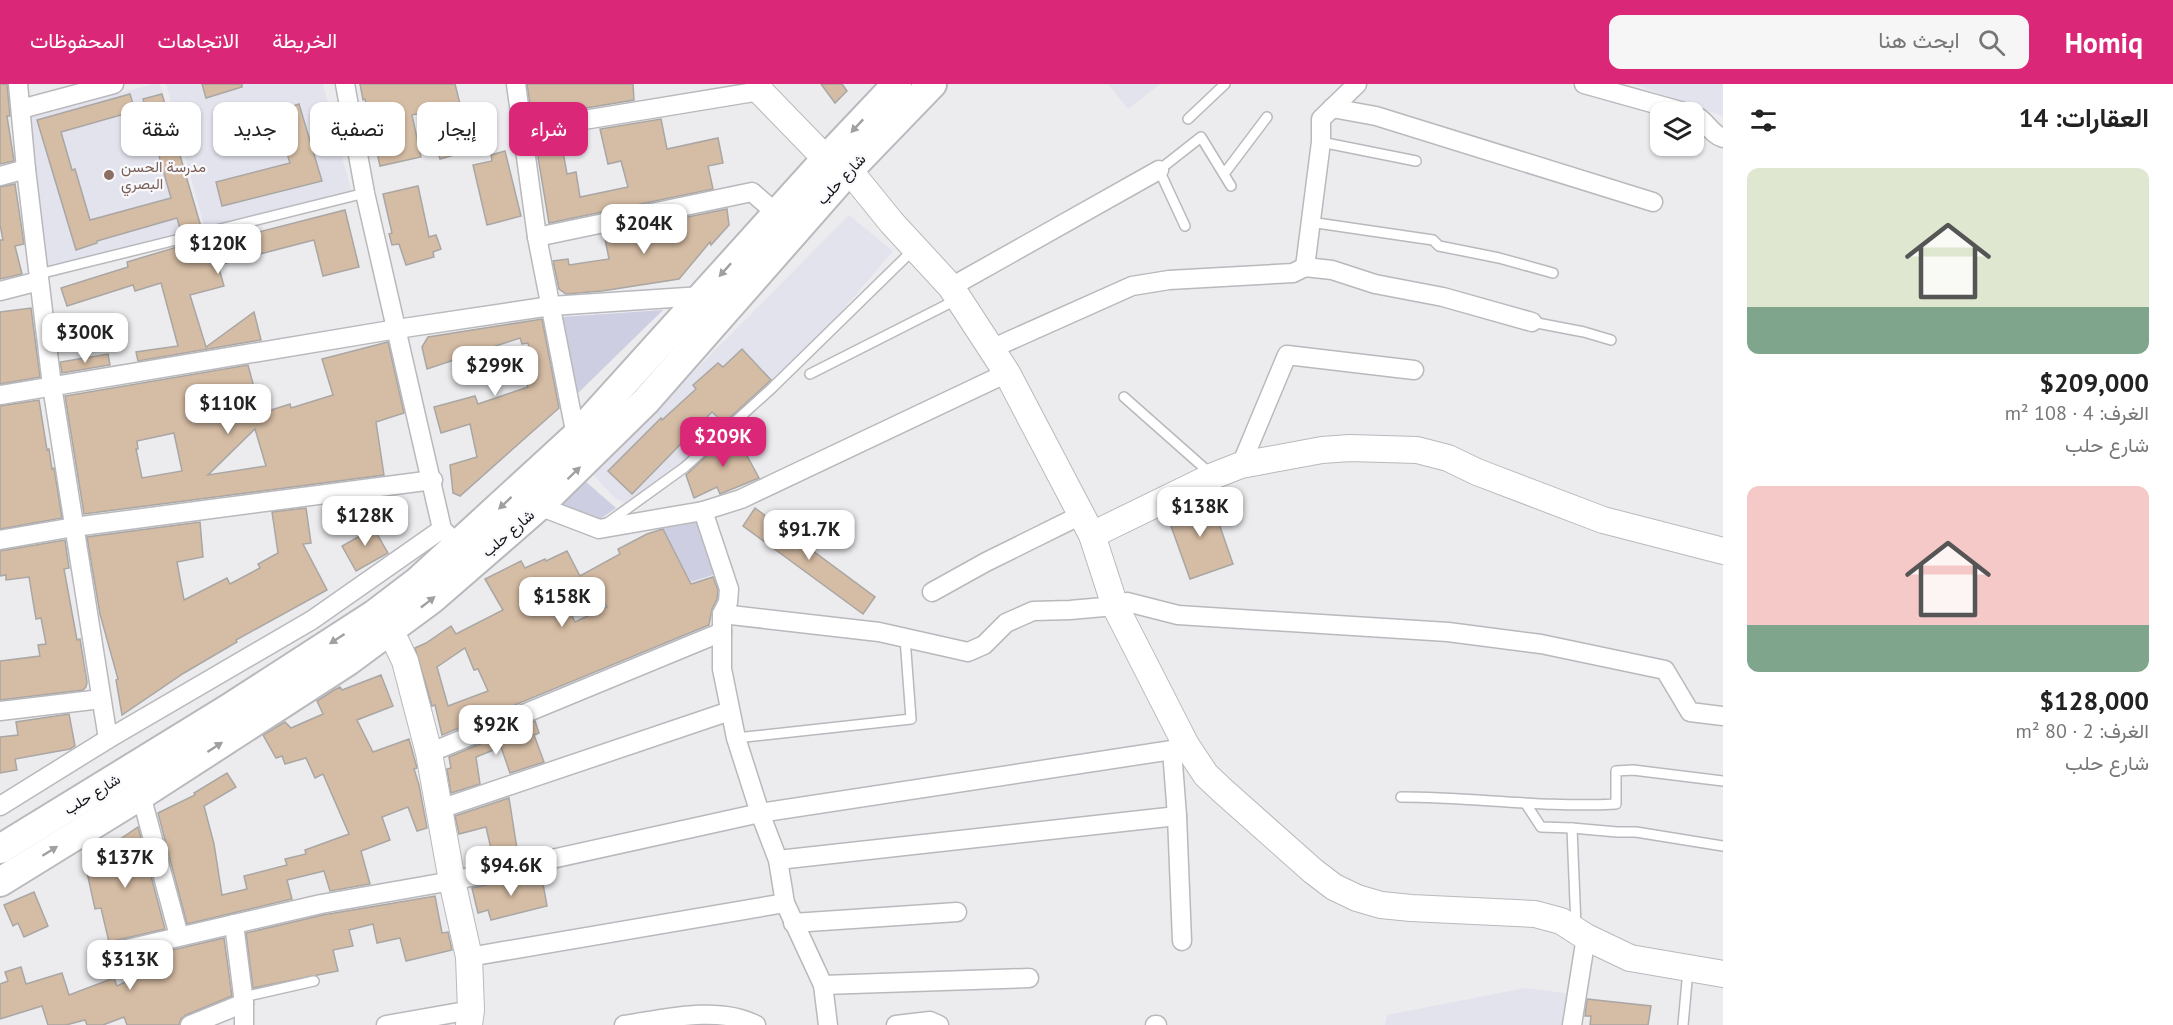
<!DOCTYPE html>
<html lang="ar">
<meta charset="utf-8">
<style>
body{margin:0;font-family:"PT Sans",Vazirmatn,sans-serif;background:#f6f6f6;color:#222;direction:rtl;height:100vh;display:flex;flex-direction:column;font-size:22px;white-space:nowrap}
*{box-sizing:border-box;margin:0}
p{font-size:20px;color:#767676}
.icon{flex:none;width:33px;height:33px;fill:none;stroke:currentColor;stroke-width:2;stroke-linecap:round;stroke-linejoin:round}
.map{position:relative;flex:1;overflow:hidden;direction:ltr}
.details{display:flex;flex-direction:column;background:#fff;width:450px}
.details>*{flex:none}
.top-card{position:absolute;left:18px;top:18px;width:570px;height:54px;direction:rtl;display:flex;gap:12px}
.tools{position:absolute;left:1650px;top:18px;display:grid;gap:12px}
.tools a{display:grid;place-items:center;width:54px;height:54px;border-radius:12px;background:#fff;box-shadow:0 2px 4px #0004;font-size:30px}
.price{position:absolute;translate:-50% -51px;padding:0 14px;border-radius:12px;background:#fff;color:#222;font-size:20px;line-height:39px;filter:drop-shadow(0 2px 3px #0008)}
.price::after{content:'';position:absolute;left:50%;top:36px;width:18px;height:14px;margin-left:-9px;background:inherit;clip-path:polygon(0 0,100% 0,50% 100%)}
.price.on{background:#db2777;color:#fff}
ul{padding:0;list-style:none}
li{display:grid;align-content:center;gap:12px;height:318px;padding:0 24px}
li span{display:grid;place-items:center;height:186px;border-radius:12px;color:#555}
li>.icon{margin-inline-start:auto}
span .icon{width:108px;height:108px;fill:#fffc;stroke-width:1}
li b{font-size:26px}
h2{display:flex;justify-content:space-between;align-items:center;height:72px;padding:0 24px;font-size:26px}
.chip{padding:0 21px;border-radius:12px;background:#fff;box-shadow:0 2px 4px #0004;font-size:21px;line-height:54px}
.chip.on{background:#db2777;color:#fff}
header{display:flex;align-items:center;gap:36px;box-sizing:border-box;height:84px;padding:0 30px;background:#db2777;color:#fff}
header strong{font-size:28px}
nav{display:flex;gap:33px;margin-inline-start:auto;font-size:21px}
.search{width:420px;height:54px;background:#f6f6f6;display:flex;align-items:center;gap:15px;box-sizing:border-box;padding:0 21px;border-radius:12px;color:#767676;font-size:22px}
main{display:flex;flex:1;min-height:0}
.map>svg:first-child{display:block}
</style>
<header>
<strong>Homiq</strong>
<div class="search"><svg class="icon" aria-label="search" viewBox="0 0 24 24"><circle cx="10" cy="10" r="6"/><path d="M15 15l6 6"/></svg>ابحث هنا</div>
<nav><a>الخريطة</a><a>الاتجاهات</a><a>المحفوظات</a></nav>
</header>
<main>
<section class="details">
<h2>العقارات: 14<svg class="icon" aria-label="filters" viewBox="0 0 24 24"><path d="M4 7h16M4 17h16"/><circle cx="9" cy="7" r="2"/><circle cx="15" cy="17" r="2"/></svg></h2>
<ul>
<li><span style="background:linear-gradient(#dfe7d0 75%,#7fa58c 0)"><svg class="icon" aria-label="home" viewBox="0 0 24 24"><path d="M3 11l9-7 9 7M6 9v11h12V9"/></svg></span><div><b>$209,000</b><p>الغرف: 4 · 108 m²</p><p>شارع حلب</p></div></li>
<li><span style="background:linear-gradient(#f6c9c9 75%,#7fa58c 0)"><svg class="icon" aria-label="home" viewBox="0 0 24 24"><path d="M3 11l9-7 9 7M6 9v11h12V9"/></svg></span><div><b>$128,000</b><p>الغرف: 2 · 80 m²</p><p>شارع حلب</p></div></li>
</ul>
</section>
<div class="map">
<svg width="1723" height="941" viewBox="0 0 1723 941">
<rect width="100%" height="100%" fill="#ececef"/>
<g fill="#e3e3ee">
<polygon points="153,0 160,0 203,146 42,186 26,35"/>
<polygon points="166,0 323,0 351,106 205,146"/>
<polygon points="1108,0 1160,0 1128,25"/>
<polygon points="1633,0 1723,0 1723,32 1684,19"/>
<polygon points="849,131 893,167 830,241 766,306 670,389 625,419 615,414 592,390"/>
<polygon points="1525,904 1574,910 1569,941 1385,941 1387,931"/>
</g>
<g fill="#cecee2">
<polygon points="663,226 575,312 561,233"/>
<polygon points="584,396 616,424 596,438 556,418"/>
<polygon points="700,438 716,490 691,498 663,444"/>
</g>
<g fill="#d5bca4" stroke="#a9a6a4" stroke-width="1.5" fill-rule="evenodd">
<polygon points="0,0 7,0 10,32 7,32 14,77 0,80"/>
<polygon points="202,0 242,0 242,3 206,14"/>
<polygon points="360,0 455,0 466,44 457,47 449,22 412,31 421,73 380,82 365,15 363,16"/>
<polygon points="527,0 633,0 634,16 532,33"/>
<polygon points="821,0 842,0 847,7 835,19"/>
<polygon points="130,10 135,27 61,48 72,86 75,85 90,136 171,114 143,15 162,10 201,143 181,148 177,134 97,157 97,159 76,166 37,36"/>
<polygon points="299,20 322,97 222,122 216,98 290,79 274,28"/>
<polygon points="661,35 667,65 718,54 723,79 708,82 713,105 549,139 535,55 560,51 567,90 576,88 580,113 628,103 621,77 608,80 600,45"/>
<polygon points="468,50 472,66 440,75 435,59"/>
<polygon points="505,67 521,132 487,141 473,81 492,77 491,71"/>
<polygon points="15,100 24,160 15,162 22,190 0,195 0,156 3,156 0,141 0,103"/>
<polygon points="418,102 429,153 436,151 441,165 433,168 434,173 406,181 399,160 392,161 389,150 392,149 383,110"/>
<polygon points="727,125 729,141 711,161 710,158 679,195 602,207 566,210 559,205 553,177 568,175 569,181 609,175 604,150"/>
<polygon points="345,126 359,183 323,192 314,156 218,181 224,202 190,211 206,263 254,228 261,256 138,277 136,268 178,262 161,199 135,207 133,201 67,222 61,204 128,183 127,178 184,161 204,156 205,158 242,148 243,152"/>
<polygon points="31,224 40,293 0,300 0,228"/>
<polygon points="542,235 559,324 460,412 453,409 450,381 477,373 470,340 441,349 434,323 475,312 478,320 528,303 524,293 534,290 528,259 522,260 520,254 427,285 422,263 428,253"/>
<path d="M388,258L404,329L376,338L384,391L84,430L65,312L248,281L259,322L262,320L265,328L290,320L291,324L333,311L322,275ZM255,345L266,382L208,391ZM174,349L182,387L142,394L136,365H138L137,357Z"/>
<polygon points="742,265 771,296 724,339 712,328 632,410 608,387 661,334 662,336 696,305 693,301 718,279 723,283"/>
<polygon points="108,270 110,281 62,289 60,278"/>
<polygon points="39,316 47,366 49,365 52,385 54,384 62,434 0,445 0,322"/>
<polygon points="737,344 748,363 744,366 759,394 720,410 717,403 694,414 686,391"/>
<polygon points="1213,413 1218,427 1215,428 1233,480 1190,495 1167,431"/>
<polygon points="306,424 311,459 303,460 327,506 236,556 237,558 184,589 122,631 116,596 118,595 100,530 87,453 200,438 203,473 177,478 184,516 227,494 230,500 260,484 258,480 278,469 272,428"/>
<polygon points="755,424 875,513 863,530 743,442"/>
<polygon points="370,438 388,469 356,487 342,462 360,452 356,445"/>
<path d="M663,445L691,500L713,493L718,506L717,515L712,525L709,541L442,651L435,621L432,622L415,564L426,559L451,542L456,550L503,526L485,495L521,477L525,484L545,475L546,477L567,467L580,492L620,470L618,465L647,450ZM593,500L607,523L575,538L564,514ZM465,564L474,586L478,585L488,607L448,622L437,583Z"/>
<polygon points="65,456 69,484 64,485 77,556 80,555 87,598 86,603 83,606 0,616 0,577 40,572 38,561 46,560 41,534 36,535 29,493 6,496 6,491 0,492 0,467"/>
<polygon points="381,591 393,622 357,636 373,668 409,655 417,684 414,685 419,701 427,744 417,747 408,723 382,733 390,756 361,767 370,800 330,807 324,787 287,796 292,815 187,840 158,729 195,711 194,709 227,689 236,703 204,722 214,760 222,811 247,805 244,792 287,781 285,775 306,770 305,766 349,750 323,690 315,694 306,674 285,680 282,672 276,674 263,651 285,638 291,644 323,630 317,617 334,606 340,603 342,606"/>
<polygon points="69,630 75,662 70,665 15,675 17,686 0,689 0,653 18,651 16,638"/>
<polygon points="535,637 539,649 534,651 544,678 510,689 501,663 476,673 480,700 451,709 447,685 451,684 449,673"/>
<polygon points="509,714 518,771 485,778 483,771 492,769 486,743 459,750 455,732"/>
<polygon points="138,743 165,845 109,858 101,824 95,825 85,779"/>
<polygon points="541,789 547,822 491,836 488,826 478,829 472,804"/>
<polygon points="34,808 48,842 24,853 18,839 13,842 4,821"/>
<polygon points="435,812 442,849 448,848 452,866 406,877 400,854 377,859 373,840 349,846 353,862 333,866 338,887 253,904 246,849 323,831"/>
<polygon points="224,854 232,912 186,931 181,935 179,941 127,941 124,933 103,941 87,941 85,936 66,941 48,941 42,922 0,935 0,900 8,897 5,888 21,883 26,900 62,889 69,911 114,894 117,902 150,886 147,872"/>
<polygon points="1587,915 1651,922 1648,941 1590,941 1591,932 1585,932"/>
</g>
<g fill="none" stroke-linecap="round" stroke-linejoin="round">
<defs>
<g id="lane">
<polyline points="1188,35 1225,0"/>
<polyline points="1321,58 1416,77"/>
<polyline points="1224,90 1267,33"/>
<polyline points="1310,138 1433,156 1439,162 1499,174 1553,189"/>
<polyline points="1185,142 1159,86 1201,53 1231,102"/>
<polyline points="39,190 365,109"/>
<polyline points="1532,238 1584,248 1611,256"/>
<polyline points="810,290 956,216"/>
<polyline points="1124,313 1211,390"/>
<polyline points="606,440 685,383 772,304 913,166"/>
<polyline points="736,654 911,635 905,554"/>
<path d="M1401,713C1473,713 1544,724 1616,720V687L1633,686L1723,697"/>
<polyline points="1526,720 1541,743 1572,744 1617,748 1636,748 1723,762"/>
<polyline points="1572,744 1576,843"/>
<polyline points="243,913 314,897"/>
<polyline points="1683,941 1688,886"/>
</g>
<g id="street">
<polyline points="18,0 26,85 52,302 108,655"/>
<polyline points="345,0 365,109 442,445 450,453"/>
<polyline points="516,0 537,153 576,352"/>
<polyline points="1584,0 1684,28"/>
<polyline points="1332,24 1376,32 1653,118"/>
<polyline points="21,25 114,0"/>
<path d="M1694,31C1706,35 1710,50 1723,54"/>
<polyline points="523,46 760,7"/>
<polyline points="0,92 26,85"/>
<polyline points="537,153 752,108 777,130"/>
<polyline points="1305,183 1321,58 1321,35 1357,0"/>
<polyline points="951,203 1159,86"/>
<polyline points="0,207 39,197"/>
<polyline points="991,265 1132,202 1169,196 1293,189 1305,183 1332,186 1375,200 1443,213 1532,238"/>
<polyline points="0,311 397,245 551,222 702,212"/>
<polyline points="1241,381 1287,271 1414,286"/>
<polyline points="539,422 599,445 703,427 741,415 1007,289"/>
<polyline points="703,427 729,505 728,518 722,530 879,548 968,568 984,561 1006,539 1033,527 1070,526 1115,522 1127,518 1178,531 1448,548 1541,560 1665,586 1690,628 1723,632"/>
<polyline points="0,456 74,443 433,396"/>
<polyline points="932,508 986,478 1081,431"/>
<polyline points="722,530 722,585 736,654 760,729 778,776 785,819 823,901 828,941"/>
<polyline points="0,627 101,615"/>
<polyline points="1172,666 1177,732 1182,857"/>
<polyline points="429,669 722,548"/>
<polyline points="141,711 179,852"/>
<polyline points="0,722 108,655 312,536 442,445"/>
<polyline points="440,725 730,627"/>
<polyline points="778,776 1177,732"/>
<polyline points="793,839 957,828"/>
<polyline points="234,840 244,919 244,941"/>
<polyline points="110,869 321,820 452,797 760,729 1172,666 1186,661"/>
<polyline points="469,873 785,819"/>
<polyline points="823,901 1029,894"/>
<polyline points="190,941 244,919"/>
<polyline points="386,941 471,926"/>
<path d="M624,941C663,935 719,921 756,941"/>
<polyline points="896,941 930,937 939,941"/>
<polyline points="1155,941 1157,941"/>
<polyline points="1572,941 1586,853"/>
</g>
<g id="secondary">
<polyline points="759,0 760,7 826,75 849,86 892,139 951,203 1007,289 1092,451 1115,522 1186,661 1206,691 1223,707 1313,787 1334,803 1357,814 1381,821 1411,824 1535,830 1561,837 1586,853 1630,874 1723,890"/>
<polyline points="1092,451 1213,392 1241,381 1322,366 1350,364 1417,366 1448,374 1477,388 1603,436 1723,467"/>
<polyline points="389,548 396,558 405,577 429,669 452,797 469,873 471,926 469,941"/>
</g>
<g id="primary">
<polyline points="0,765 228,625 375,530 417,498 576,352 826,75 897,0"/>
<polyline points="0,798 141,711 348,577 432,515 539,422 646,317 849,86 932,0"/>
</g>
</defs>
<use href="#lane" stroke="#b9b9bd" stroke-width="12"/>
<use href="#street" stroke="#b9b9bd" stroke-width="21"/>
<use href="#secondary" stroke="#b9b9bd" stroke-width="28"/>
<use href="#primary" stroke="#b9b9bd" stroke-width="32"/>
<use href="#lane" stroke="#fff" stroke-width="9"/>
<use href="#street" stroke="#fff" stroke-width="18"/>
<use href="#secondary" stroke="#fff" stroke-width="26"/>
<use href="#primary" stroke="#fff" stroke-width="28"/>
</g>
<defs><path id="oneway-solid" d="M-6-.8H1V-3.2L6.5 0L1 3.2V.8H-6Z" transform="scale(1.5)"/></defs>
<g fill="#a0a0a1">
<use href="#oneway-solid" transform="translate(857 42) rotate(133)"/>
<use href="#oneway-solid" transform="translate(725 186) rotate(132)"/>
<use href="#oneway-solid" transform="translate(574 389) rotate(-44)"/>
<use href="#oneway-solid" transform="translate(505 419) rotate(137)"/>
<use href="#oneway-solid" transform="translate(428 518) rotate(-38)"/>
<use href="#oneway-solid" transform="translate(337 555) rotate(147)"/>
<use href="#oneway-solid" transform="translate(215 663) rotate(-33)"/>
<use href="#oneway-solid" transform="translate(50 767) rotate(-32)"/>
</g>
<circle fill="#8d6e63" stroke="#f9f9fd" stroke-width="2" cx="109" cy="91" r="6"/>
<g text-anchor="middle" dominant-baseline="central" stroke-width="4.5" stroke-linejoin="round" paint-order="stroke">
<g font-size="15" fill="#785e54" stroke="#f9f9fd" text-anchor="start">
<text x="121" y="82">مدرسة الحسن<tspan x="121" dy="17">البصري</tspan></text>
</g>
<g font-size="15" fill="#121213" stroke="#f9f9fd">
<text transform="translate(841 95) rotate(-47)">شارع حلب</text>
<text transform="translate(508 449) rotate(-41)">شارع حلب</text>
<text transform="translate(92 710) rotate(-32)">شارع حلب</text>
</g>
</g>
</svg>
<div class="tools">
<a><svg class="icon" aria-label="layers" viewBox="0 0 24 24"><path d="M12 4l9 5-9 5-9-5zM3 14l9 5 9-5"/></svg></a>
</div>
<b class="price" style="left:644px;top:171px">$204K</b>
<b class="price" style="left:218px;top:191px">$120K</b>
<b class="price" style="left:85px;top:280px">$300K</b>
<b class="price" style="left:495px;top:313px">$299K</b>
<b class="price" style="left:228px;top:351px">$110K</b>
<b class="price on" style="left:723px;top:384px">$209K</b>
<b class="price" style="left:1200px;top:454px">$138K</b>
<b class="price" style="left:365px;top:463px">$128K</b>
<b class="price" style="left:809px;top:477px">$91.7K</b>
<b class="price" style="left:562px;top:544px">$158K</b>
<b class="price" style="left:496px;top:672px">$92K</b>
<b class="price" style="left:125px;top:805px">$137K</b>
<b class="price" style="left:511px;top:813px">$94.6K</b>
<b class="price" style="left:130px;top:907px">$313K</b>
<div class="top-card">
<a class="chip on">شراء</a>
<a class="chip">إيجار</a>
<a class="chip">تصفية</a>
<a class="chip">جديد</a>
<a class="chip">شقة</a>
</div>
</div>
</main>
